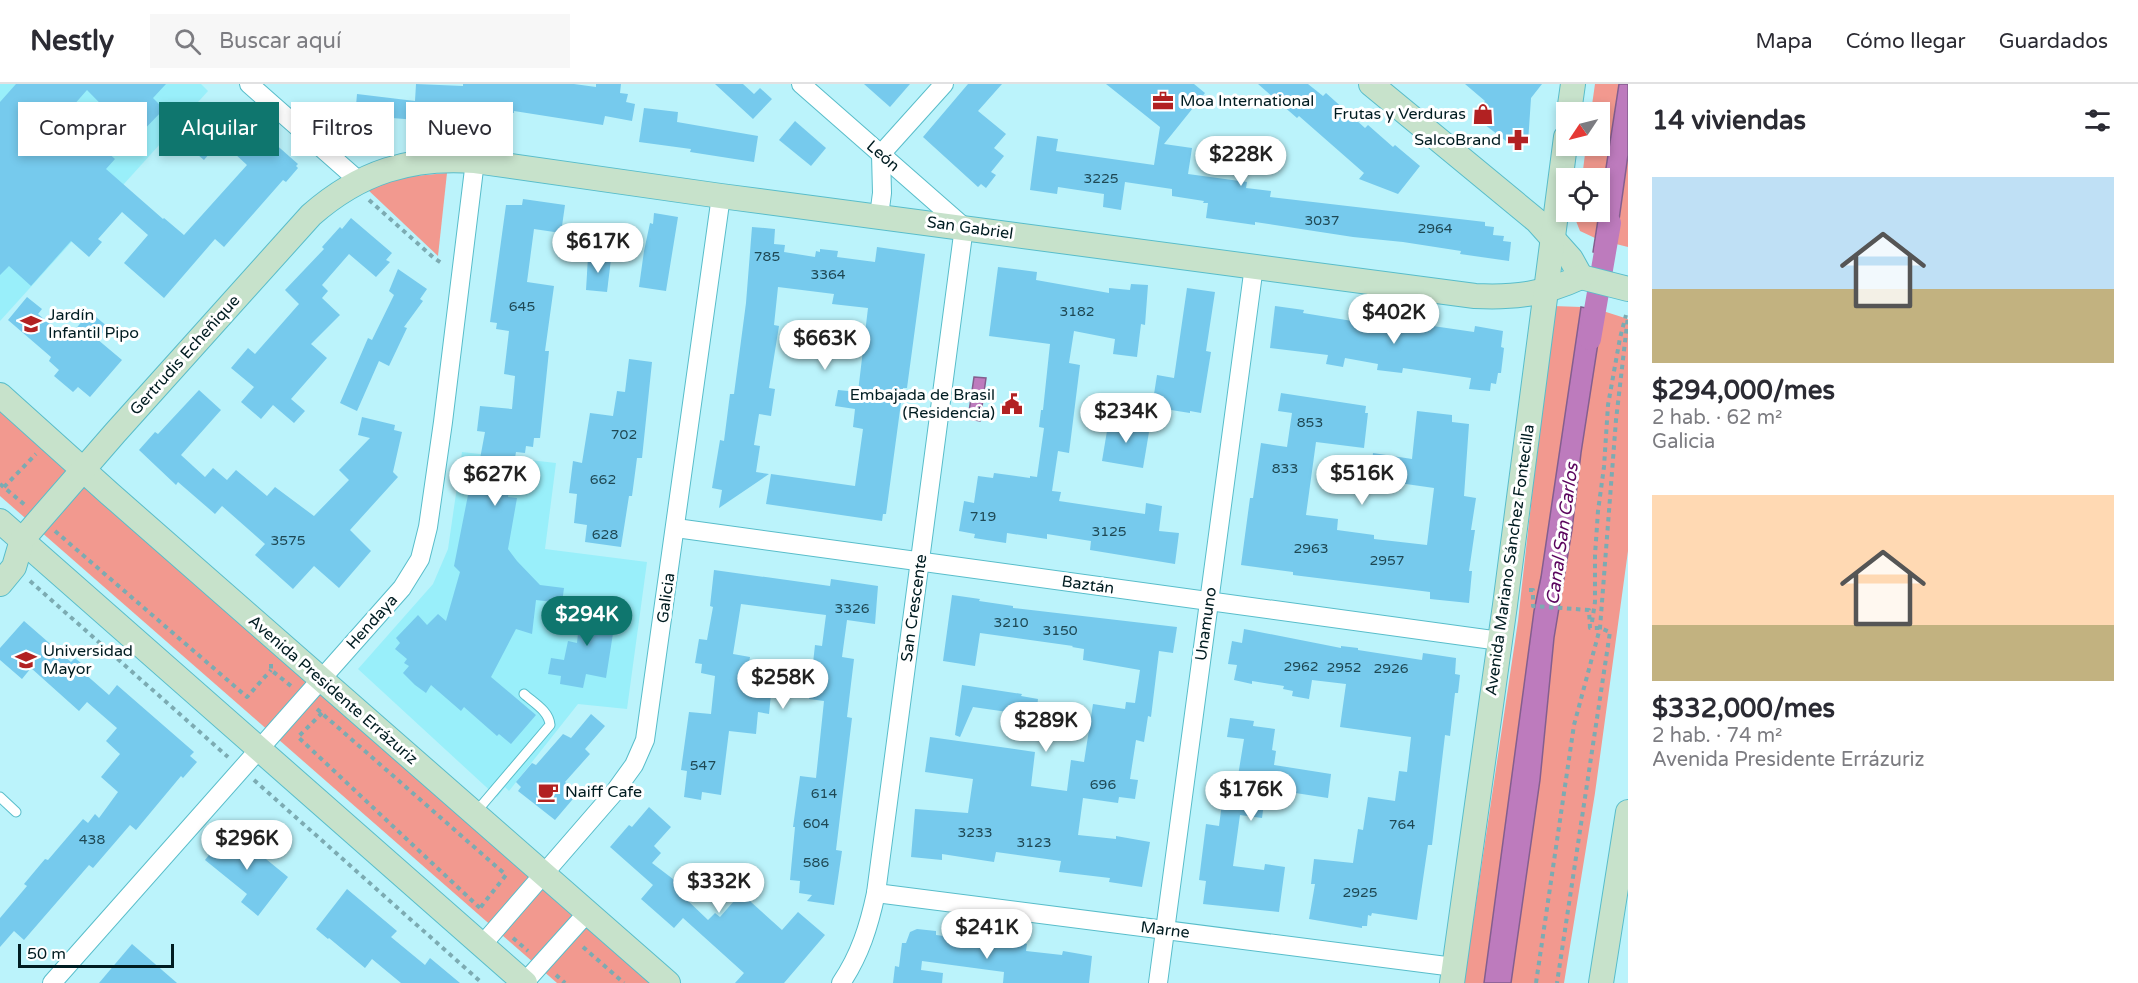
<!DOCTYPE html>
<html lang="es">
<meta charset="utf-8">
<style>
body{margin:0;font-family:"Varela Round",sans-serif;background:#f7f7f7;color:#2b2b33;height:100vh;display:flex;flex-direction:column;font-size:22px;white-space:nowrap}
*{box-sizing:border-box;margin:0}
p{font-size:20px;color:#7c7c81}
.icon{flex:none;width:33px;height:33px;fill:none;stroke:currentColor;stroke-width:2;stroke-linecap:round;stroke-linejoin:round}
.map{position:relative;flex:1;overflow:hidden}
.details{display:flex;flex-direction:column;background:#fff;width:510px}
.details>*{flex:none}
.guide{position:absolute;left:18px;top:18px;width:570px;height:54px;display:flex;gap:12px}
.needle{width:39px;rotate:235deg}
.buttons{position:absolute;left:1556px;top:18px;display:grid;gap:12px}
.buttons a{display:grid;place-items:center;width:54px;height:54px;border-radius:0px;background:#fff;box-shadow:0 3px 9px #0003;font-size:30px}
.scale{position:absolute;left:18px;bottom:15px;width:156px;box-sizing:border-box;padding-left:6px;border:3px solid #001c21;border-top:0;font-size:16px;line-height:21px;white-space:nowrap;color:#001c21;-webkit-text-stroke:4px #fff;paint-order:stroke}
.price{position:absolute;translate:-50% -51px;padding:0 14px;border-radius:21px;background:#fff;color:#222;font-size:20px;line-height:39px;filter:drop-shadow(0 2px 3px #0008)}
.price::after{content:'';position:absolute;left:50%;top:36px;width:18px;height:14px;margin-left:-9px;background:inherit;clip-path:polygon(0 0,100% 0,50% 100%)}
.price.on{background:#0f766e;color:#fff}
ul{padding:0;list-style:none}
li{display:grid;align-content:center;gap:12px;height:318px;padding:0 24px}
li span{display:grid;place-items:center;height:186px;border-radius:0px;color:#555}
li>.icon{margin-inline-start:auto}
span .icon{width:108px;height:108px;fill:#fffc;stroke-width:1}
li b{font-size:26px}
h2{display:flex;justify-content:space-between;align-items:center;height:72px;padding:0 24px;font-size:26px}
.tag{padding:0 21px;border-radius:0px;background:#fff;box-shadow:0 3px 9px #0003;font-size:21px;line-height:54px}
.tag.on{background:#0f766e;color:#fff}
header{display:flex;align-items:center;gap:36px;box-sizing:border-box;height:84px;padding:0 30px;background:#fff;border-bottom:2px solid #e1e1e2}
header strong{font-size:28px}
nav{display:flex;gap:33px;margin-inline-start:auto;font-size:21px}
.search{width:420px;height:54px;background:#f7f7f7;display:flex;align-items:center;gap:15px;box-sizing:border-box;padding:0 21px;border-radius:0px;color:#7c7c81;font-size:22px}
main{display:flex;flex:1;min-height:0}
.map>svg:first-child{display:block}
</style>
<header>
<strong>Nestly</strong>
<div class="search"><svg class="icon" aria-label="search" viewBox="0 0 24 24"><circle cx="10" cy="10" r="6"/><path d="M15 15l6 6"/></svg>Buscar aquí</div>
<nav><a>Mapa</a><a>Cómo llegar</a><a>Guardados</a></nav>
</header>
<main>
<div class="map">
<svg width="1628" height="899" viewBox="0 0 1628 899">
<rect width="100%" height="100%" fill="#bbf3fb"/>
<g fill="#99effa">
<polygon points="0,0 201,0 208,7 0,237"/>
<polygon points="462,368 556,379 545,465 647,478 627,625 578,620 509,707 505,703 497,713 358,585 433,500 448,465"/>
</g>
<g fill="#f2998f">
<polygon points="1595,0 1619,0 1595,154 1580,147 1576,137 1577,128 1599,128 1599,94 1582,94 1586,62 1599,62 1599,28 1591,28"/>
<polygon points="1628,71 1628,163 1616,160"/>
<polygon points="447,89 438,172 367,105 393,94"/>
<polygon points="1553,222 1581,223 1541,493 1534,527 1484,899 1464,899 1518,537"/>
<polygon points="1603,227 1628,235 1628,467 1595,709 1564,899 1511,899 1540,696 1554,554 1572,446 1581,369"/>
<polygon points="0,324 650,899 557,899 0,412"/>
</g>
<g fill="#bd7bbd" stroke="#845e8e" stroke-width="1.5">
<polygon points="1619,0 1628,0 1628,71 1614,172 1593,168"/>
<polygon points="1581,223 1603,227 1581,369 1572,446 1554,554 1540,696 1511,899 1484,899 1534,527 1541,493"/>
<polygon points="974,293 986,294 980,337 968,335"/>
</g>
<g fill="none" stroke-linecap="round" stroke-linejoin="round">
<polyline stroke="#bd7bbd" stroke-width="22" points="1590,255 1610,139"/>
</g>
<g fill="#76caed">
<polygon points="16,0 166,0 153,14 164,25 135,55 87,6 65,31 115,75 106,85 163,135 164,134 184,151 247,81 234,69 256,43 298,80 296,82 298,84 286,98 283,96 224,163 215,155 164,214 124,179 148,151 122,128 98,155 102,158 89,173 71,157 31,202 9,182 0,191 0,18"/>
<polygon points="416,0 463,2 463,0 574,0 596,3 596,0 621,0 620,9 628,10 626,18 635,20 632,37 605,32 603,41 514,27 514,29 453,22 452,34 431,33 430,37 392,34 391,39 373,36 371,48 354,45 357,10 415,17"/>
<polygon points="715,0 743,0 754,10 760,4 772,15 753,35"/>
<polygon points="864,0 910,0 890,23"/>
<polygon points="968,0 1002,0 978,27 1006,50 994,64 1004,72 991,88 996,91 986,104 981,100 978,103 923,53"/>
<polygon points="1106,0 1194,0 1205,9 1164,60 1192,64 1188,90 1247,98 1246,104 1271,107 1270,113 1485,138 1485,142 1494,143 1493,151 1504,152 1503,157 1511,158 1509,177 1460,170 1461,167 1403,158 1353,153 1255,138 1255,141 1206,134 1208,119 1203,119 1204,117 1172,112 1172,105 1125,98 1121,126 1103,123 1104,110 1058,103 1057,110 1030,106 1037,52 1058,55 1056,67 1154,81 1160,43"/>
<polygon points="1258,0 1308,0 1323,12 1326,9 1365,44 1368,41 1393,63 1395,61 1420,82 1398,110 1359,95 1364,89 1299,32 1297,34"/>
<polygon points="1465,0 1542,0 1531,14 1528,59 1515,64 1480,37 1482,35 1476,29 1485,17"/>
<polygon points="197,21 228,47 204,76 173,50"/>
<polygon points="644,24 678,28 677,38 758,52 754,78 690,68 691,65 639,58"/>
<polygon points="795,37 826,64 811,82 779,56"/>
<polygon points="523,115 565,121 561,149 534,145 527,198 554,202 545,267 549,267 540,354 534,354 533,363 526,362 525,369 516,368 508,413 517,414 508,465 517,477 540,501 564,504 562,519 536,516 532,550 516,545 491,593 536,631 511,660 499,650 497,652 464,623 461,627 431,601 426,609 415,601 403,589 409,582 404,579 407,575 395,565 400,559 396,554 418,531 427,541 438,530 446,537 460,488 454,482 469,406 474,407 485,348 477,347 480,322 512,325 515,292 504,290 509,247 496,245 497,239 490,238 506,121 522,121"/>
<polygon points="654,129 678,133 666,207 639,203 644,167 650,139 653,140"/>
<polygon points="351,134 392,169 386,176 390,178 376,193 349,170 322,201 328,207 322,214 340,231 311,260 327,274 291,315 305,327 294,339 273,321 261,335 241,318 254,303 231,284 248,264 255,270 299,220 285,206 324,165 322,163 340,143 342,145"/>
<polygon points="752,143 775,145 774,160 785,161 784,168 815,173 816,167 820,168 820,165 838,167 837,173 875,178 877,163 925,170 907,304 903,304 886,430 883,430 882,437 766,420 771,390 855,402 863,345 853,343 855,325 835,322 838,306 858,308 868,224 832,220 834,210 778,203 774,241 779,242 769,304 775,305 771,332 759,330 754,361 760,362 756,388 769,390 719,424 722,406 712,404 720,356 724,357 730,310 734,310 746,219"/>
<polygon points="588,173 611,175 607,208 586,206"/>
<polygon points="998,183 1037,188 1036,196 1109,209 1109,204 1130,206 1131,200 1148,201 1145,241 1141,240 1137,273 1113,270 1115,255 1074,247 1069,279 1080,281 1069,369 1058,367 1052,407 1061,408 1059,417 1145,430 1146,419 1162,422 1159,447 1179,449 1175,480 1090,466 1091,457 1047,450 1047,455 1007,449 1006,459 974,454 975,450 959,447 964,417 974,419 978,392 993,394 994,389 1030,394 1030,392 1037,393 1044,344 1039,343 1041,326 1043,326 1050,260 989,252"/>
<polygon points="398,185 427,205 420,215 423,217 404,243 407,244 389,282 379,277 357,327 340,319 368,254 372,256 394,211 389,207"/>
<polygon points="1187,204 1215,208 1206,267 1211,268 1201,329 1190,327 1190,329 1152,323 1157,291 1174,294"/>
<polygon points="27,213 42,225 38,230 67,255 90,228 108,243 97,255 122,276 90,313 78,303 73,308 54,292 59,286 49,277 51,273 8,236"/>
<polygon points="1275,222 1304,226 1303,229 1377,241 1378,234 1474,248 1475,242 1503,247 1501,263 1504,264 1501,289 1498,289 1496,300 1491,299 1490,307 1469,305 1471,294 1403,284 1402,289 1377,286 1378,280 1345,274 1343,283 1326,280 1328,271 1270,264"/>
<polygon points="629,275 652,278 642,374 637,374 632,412 629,412 621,463 585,458 587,441 574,439 577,410 569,409 573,377 582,379 590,329 613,332 617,307 625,308"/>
<polygon points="199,306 221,326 181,371 205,393 213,384 227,396 236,386 267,412 275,403 314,432 349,396 339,386 370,354 358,351 362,333 395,341 394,346 402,348 393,388 398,393 350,446 371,467 339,504 314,482 293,505 255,471 265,460 222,422 215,430 178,398 176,401 139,366 155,348 158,350"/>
<polygon points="1281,309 1366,322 1365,329 1368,329 1364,364 1316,358 1306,431 1338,435 1337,446 1374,451 1374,455 1427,461 1434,404 1399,399 1400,390 1371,386 1373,369 1412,375 1417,327 1452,331 1452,338 1469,340 1464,412 1476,414 1471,446 1475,446 1469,487 1472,487 1469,519 1430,515 1430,508 1293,491 1293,488 1241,481 1250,414 1253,414 1261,359 1287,363 1292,329 1278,327"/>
<polygon points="1109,335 1150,342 1143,384 1102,377"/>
<polygon points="714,486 830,502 831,495 878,502 875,540 847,536 842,573 854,575 847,633 852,634 836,766 842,767 834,821 807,817 812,811 799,809 800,797 790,796 795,743 793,743 800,692 816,694 824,617 809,615 815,561 822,562 826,531 741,520 733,570 750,573 744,607 771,610 769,630 758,628 756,650 729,647 721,711 702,708 701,716 684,713 687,687 681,686 689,628 711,630 715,592 701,589 702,580 695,579 699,555 707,556 713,523 710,522"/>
<polygon points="952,511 980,515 979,517 1013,522 1013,524 1177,543 1173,569 1159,567 1151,633 1148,632 1144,658 1136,656 1130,695 1138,696 1135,715 1119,713 1118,719 1083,714 1078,751 1116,755 1116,752 1150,758 1142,803 1109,798 1110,794 1059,788 1061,777 996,768 994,778 942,770 942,776 911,773 915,725 968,729 973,695 925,688 930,653 1035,668 1031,702 1067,707 1071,676 1084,678 1093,620 1125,625 1126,618 1135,619 1140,586 1083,576 1084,565 1072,563 1073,562 980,549 975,582 943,577"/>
<polygon points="581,520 617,524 606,594 586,590 583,604 560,600 561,592 548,590 551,574 564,576 568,557 577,559"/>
<polygon points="24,537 71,578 75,574 88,585 84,589 109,611 117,601 194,668 190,672 197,678 183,694 181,692 136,746 130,741 93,784 89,781 24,856 14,847 0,863 0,834 27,802 24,800 45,775 48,776 83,735 88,739 95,730 99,734 118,708 101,693 120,670 106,657 117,644 87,618 79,627 31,584 22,595 0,576 0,564"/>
<polygon points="1244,545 1341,564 1341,562 1358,564 1358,566 1422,576 1423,569 1456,574 1455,590 1460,591 1458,609 1455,609 1450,652 1445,651 1432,761 1428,761 1417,836 1372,829 1371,832 1368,831 1367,842 1362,842 1362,844 1309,835 1315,800 1311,800 1314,775 1353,779 1358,745 1363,746 1368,713 1395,717 1399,687 1407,688 1411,653 1340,643 1346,600 1312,596 1309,615 1292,612 1293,607 1283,605 1284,602 1252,597 1252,600 1234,596 1237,581 1228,580 1232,557 1242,559"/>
<polygon points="962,601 1022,610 1021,612 1038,615 1036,632 973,623 960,653 955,651"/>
<polygon points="591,630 605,642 585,665 590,670 565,698 578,709 555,736 518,707 521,703 516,698 532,679 536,681 563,650 571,654"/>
<polygon points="1230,634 1254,637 1253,642 1275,645 1272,666 1276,667 1274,681 1331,690 1328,714 1276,706 1274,720 1264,719 1262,734 1240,731 1233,782 1264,786 1265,780 1285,783 1279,828 1203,820 1206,797 1199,796 1206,740 1219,742 1225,696 1237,698 1244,655 1227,653"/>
<polygon points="649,723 671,743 654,762 661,769 652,779 690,808 685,814 708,836 715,829 720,833 741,809 782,846 798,828 825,851 784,899 735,899 744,889 683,834 674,844 641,815 653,801 610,763 629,741 632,743"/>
<polygon points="229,745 288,793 258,832 241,818 247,810 205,776"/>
<polygon points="347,805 397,847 391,853 425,881 430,874 460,899 401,899 372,875 365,884 329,854 328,855 316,845"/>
<polygon points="917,845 936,847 936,851 1008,860 1008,857 1027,860 1026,867 1062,871 1063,867 1092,872 1089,899 1003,899 1004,888 922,877 921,886 943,889 942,899 893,899 895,882 899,883 902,859 906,859 910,848"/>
<polygon points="132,860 177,899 99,899"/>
</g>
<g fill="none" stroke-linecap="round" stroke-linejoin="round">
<defs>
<g id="lane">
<polyline points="0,713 16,728"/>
<path d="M476,728L550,641C549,627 534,619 524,610"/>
</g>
<g id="street">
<polyline points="249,0 359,97"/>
<path d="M801,0L964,143L876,809C869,842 860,871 841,899"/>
<polyline points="879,132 882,109 881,70 944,0"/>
<polyline points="676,444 1500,557"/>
<polyline points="876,809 1454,883"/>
<polyline points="482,861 613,710 634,681 645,656 721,112"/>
<polyline points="52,899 402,504 420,475 428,443 443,338 475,77"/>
<polyline points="524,899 587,829"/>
<polyline points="1158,899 1254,182"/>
</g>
<g id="secondary">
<polyline points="1371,0 1537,137 1571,175 1581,193"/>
<polyline points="1569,28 1573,0"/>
<polyline points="1581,193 1628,205"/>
<polyline points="0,311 110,410 668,899"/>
<polyline points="0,437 525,899"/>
<path d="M0,500L14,483L22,456L115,349L311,131C360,88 411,72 475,77L721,112L1475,212C1516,214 1544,210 1581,193"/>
<polyline points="1452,899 1505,521 1566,53"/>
<polyline points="1601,899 1628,728"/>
</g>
</defs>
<use href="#lane" stroke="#58bdca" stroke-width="11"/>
<use href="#street" stroke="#58bdca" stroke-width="20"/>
<use href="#secondary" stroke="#58bdca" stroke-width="26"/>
<g stroke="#7cabb2" stroke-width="4" stroke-dasharray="4.5 4.5" stroke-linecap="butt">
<polyline points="369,116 434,174 443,180"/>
<polyline points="0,400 25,421"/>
<polyline points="4,403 36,370"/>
<polyline points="55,447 247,613 271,586"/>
<polyline points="30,497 228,673"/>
<polyline points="1529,506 1533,506 1533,522 1589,526 1590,544 1600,544 1610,548 1557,899"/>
<polyline points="1592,538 1595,518 1595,471 1598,427 1604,383 1608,321 1620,254 1626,231"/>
<polyline points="271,580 271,586 291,602"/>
<polyline points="317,625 506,791 480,824"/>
<polyline points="322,629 298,653 481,825"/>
<polyline points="254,696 482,899"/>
<polyline points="513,854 528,867"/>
<polyline points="583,863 624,899"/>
<polyline points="556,891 565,899"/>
<polyline points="1536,899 1574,641 1600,544 1616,336 1628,232"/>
</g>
<use href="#lane" stroke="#fff" stroke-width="9"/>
<use href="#street" stroke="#fff" stroke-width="18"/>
<use href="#secondary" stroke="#c7e2cb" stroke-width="24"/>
</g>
<defs>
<symbol id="office-bare" viewBox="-9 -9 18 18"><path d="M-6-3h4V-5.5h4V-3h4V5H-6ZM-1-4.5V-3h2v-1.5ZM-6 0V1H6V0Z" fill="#b22122" stroke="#fff" stroke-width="2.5" paint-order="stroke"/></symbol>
<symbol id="shop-bare" viewBox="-9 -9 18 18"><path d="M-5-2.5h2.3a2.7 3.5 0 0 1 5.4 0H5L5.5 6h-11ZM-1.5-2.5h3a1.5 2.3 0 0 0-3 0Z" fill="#b22122" stroke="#fff" stroke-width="2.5" paint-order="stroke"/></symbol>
<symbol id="pharmacy-bare" viewBox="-9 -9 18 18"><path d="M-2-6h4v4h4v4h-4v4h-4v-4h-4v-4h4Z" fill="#b22122" stroke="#fff" stroke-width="2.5" paint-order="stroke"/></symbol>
<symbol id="school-bare" viewBox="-9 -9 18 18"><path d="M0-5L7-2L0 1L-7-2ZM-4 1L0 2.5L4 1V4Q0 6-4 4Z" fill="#b22122" stroke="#fff" stroke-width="2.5" paint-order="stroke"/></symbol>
<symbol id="civic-bare" viewBox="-9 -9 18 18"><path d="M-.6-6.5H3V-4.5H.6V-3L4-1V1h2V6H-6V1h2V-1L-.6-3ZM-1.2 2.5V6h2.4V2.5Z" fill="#b22122" stroke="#fff" stroke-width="2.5" paint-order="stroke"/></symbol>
<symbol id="university-bare" viewBox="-9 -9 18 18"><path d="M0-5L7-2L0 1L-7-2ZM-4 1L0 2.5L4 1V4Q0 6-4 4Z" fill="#b22122" stroke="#fff" stroke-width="2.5" paint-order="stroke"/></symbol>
<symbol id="cafe-bare" viewBox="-9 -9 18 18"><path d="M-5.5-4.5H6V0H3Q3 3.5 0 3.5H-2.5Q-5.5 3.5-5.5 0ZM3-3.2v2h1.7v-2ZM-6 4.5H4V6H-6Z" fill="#b22122" stroke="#fff" stroke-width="2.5" paint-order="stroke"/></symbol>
</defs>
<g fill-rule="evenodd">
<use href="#office-bare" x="1148" y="2" width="30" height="30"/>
<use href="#shop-bare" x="1468" y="15" width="30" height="30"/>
<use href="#pharmacy-bare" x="1503" y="41" width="30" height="30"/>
<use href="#school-bare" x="16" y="225" width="30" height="30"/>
<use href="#civic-bare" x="997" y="305" width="30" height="30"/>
<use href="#university-bare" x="11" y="561" width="30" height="30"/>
<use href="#cafe-bare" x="533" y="693" width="30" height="30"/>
</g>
<g text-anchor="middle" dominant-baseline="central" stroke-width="6" stroke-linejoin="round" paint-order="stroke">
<g font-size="14" fill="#1e4854">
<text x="1101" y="94">3225</text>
<text x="1322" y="136">3037</text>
<text x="1435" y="144">2964</text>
<text x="767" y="172">785</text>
<text x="828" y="190">3364</text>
<text x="522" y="222">645</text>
<text x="1077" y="227">3182</text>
<text x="1310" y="338">853</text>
<text x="624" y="350">702</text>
<text x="1285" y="384">833</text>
<text x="603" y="395">662</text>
<text x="983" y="432">719</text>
<text x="1109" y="447">3125</text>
<text x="605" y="450">628</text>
<text x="288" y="456">3575</text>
<text x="1311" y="464">2963</text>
<text x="1387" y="476">2957</text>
<text x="852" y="524">3326</text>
<text x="1011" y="538">3210</text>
<text x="1060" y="546">3150</text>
<text x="1301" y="582">2962</text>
<text x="1344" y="583">2952</text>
<text x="1391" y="584">2926</text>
<text x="703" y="681">547</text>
<text x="1103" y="700">696</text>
<text x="824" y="709">614</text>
<text x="816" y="739">604</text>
<text x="1402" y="740">764</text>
<text x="975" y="748">3233</text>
<text x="92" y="755">438</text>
<text x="1034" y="758">3123</text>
<text x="816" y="778">586</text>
<text x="1360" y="808">2925</text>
</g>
<g font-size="16" fill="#001c21" stroke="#fff" text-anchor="start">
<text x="1180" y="17">Moa International</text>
<text x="1466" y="30" text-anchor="end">Frutas y Verduras</text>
<text x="1501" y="56" text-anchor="end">SalcoBrand</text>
<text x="48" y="231">Jardín<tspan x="48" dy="18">Infantil Pipo</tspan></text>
<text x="995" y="311" text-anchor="end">Embajada de Brasil<tspan x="995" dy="18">(Residencia)</tspan></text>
<text x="43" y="567">Universidad<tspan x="43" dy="18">Mayor</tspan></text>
<text x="565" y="708">Naiff Cafe</text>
</g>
<g font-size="16" fill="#001c21" stroke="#fff">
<text transform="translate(883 72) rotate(41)">León</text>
<text transform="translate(970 144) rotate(8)">San Gabriel</text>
<text transform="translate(185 271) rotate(-48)">Gertrudis Echeñique</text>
<text transform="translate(1510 476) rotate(-82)">Avenida Mariano Sánchez Fontecilla</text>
<text transform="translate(1088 501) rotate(8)">Baztán</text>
<text transform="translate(666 514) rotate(-82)">Galicia</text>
<text transform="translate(914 524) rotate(-82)">San Crescente</text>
<text transform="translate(372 538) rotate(-48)">Hendaya</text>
<text transform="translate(1206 540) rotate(-82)">Unamuno</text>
<text transform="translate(333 606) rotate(41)">Avenida Presidente Errázuriz</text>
<text transform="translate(1165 846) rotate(7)">Marne</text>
</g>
<g font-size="18" font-style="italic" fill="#5a045d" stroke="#fff">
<text transform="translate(1562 450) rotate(-82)">Canal San Carlos</text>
</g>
</g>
</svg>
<div class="buttons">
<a><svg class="needle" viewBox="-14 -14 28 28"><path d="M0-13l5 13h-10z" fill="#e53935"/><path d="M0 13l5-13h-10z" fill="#7c7c81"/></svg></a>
<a><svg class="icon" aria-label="locate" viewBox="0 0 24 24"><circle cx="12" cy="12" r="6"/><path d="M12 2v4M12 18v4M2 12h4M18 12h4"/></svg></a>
</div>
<div class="scale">50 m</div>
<b class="price" style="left:1241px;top:103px">$228K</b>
<b class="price" style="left:598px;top:190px">$617K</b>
<b class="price" style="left:1394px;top:261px">$402K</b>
<b class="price" style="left:825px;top:287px">$663K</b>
<b class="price" style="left:1126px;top:360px">$234K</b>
<b class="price" style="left:1362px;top:422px">$516K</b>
<b class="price" style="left:495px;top:423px">$627K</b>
<b class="price on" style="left:587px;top:563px">$294K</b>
<b class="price" style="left:783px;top:626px">$258K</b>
<b class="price" style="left:1046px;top:669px">$289K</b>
<b class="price" style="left:1251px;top:738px">$176K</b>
<b class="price" style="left:247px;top:787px">$296K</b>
<b class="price" style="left:719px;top:830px">$332K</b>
<b class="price" style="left:987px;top:876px">$241K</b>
<div class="guide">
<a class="tag">Comprar</a>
<a class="tag on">Alquilar</a>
<a class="tag">Filtros</a>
<a class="tag">Nuevo</a>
</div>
</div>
<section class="details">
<h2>14 viviendas<svg class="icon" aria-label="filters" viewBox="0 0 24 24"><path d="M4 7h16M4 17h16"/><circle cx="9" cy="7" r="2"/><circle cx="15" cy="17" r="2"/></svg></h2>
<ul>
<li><span style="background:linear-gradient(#bfe0f5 60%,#c2b280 0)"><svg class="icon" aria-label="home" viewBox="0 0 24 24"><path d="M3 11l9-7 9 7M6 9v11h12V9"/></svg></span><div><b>$294,000/mes</b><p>2 hab. · 62 m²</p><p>Galicia</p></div></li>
<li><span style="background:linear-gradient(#ffd9b3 70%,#c2b280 0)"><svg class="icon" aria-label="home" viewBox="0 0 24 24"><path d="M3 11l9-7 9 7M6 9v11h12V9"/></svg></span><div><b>$332,000/mes</b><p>2 hab. · 74 m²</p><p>Avenida Presidente Errázuriz</p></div></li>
</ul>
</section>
</main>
